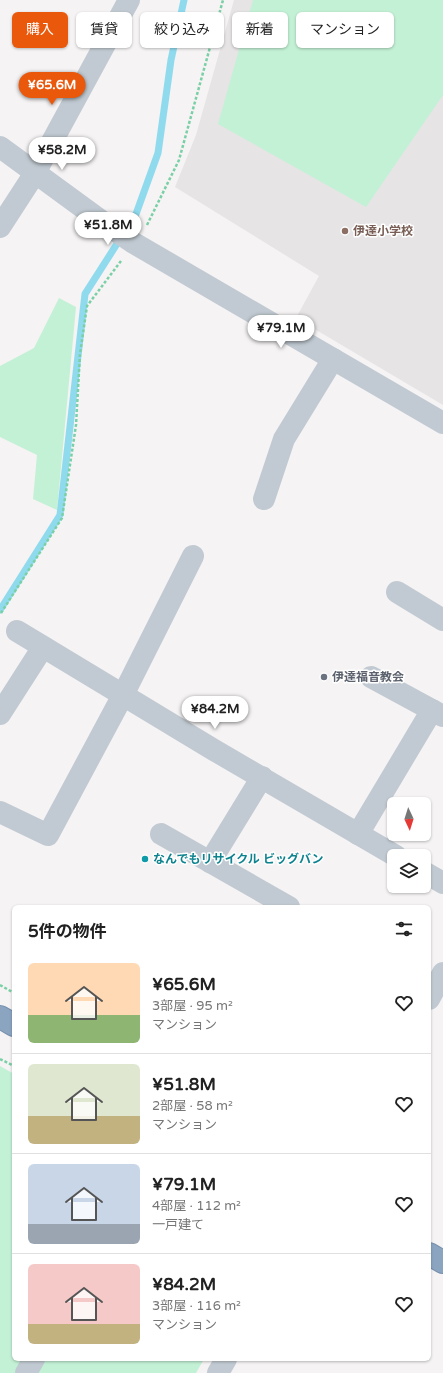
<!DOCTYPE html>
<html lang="ja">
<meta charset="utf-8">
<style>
body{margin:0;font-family:"Varela Round","Noto Sans JP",sans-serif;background:#f2f2f2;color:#222;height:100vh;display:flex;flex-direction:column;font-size:15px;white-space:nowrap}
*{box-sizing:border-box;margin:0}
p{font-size:13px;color:#767676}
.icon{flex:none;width:22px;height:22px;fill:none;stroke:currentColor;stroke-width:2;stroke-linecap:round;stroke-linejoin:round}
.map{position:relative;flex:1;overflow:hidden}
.drawer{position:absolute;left:12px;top:905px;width:419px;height:456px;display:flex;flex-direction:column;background:#fff;border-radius:6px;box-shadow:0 1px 3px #0004}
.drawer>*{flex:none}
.banner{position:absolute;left:12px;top:12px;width:419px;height:36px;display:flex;gap:8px}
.needle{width:26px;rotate:176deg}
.fabs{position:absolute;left:387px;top:797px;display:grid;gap:8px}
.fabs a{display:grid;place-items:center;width:44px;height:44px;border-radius:6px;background:#fff;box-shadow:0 1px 3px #0004;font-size:20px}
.price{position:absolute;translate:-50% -34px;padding:0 9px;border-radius:14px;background:#fff;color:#222;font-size:13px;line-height:26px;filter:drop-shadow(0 1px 2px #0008)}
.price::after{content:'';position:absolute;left:50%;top:24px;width:12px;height:9px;margin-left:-6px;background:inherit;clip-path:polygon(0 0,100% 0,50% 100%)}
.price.current{background:#ea580c;color:#fff}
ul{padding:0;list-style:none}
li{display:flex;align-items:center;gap:12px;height:100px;padding:0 16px}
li+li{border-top:1px solid #e0e0e0}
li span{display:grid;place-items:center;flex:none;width:112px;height:80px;border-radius:6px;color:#555}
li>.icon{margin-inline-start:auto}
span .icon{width:48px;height:48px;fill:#fffc;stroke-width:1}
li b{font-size:17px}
h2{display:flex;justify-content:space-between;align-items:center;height:48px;padding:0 16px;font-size:17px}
.pill{padding:0 14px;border-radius:6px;background:#fff;box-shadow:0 1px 3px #0004;font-size:14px;line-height:36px}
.pill.current{background:#ea580c;color:#fff}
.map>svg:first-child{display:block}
</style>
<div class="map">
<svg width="443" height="1373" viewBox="0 0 443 1373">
<rect width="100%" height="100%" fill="#f5f3f3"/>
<polygon fill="#e6e4e5" points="234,0 443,0 443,405 296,318 319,276 175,187 196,135"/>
<g fill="#c3f1d5">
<polygon points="253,0 443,0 443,95 366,207 218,124"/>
<polygon points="59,298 76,307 57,510 33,499 37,455 0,437 0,366 34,348"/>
<polygon points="0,1066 14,1074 14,1359 204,1359 196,1373 0,1373"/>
</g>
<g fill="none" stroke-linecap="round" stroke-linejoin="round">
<polyline stroke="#90daee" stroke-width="7" points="0,610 60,515 85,294 136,214 158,153 171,60 184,0"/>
<defs>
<g id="highway">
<polyline points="0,1017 14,1025"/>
<polyline points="429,1254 443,1262"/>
</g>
</defs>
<use href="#highway" stroke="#7690ad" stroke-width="24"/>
<g stroke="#7ad0a6" stroke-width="2.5" stroke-dasharray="3 2" stroke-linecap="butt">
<polyline points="147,225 179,160 223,0"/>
<polyline points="1,613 62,518 76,425 80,354 87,306 121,261"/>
<polyline points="0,985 14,993"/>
<polyline points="0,1059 14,1066"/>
</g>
<g stroke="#c1cad2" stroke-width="22">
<polyline points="0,147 104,223 132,242 443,423"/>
<polyline points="0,227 35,173 129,0"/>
<polyline points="264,499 284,439 333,359"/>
<polyline points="397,592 443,620"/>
<polyline points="17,631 214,750 396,856"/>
<polyline points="371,677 443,716"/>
<polyline points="0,714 43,647"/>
<polyline points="0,812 48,835 123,695 193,556"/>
<polyline points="161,834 289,907"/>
<polyline points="358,834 432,710"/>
<polyline points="210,862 262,777"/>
<polyline points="424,872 443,883"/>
<polyline points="429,999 443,973"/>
<polyline points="26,1373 34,1359"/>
<polyline points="218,1373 226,1359"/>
</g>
<use href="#highway" stroke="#8ba5c1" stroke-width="22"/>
</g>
<circle fill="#8d6e63" stroke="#fff" stroke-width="1.5" cx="345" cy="231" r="4"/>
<circle fill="#6b7280" stroke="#fff" stroke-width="1.5" cx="324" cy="677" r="4"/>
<circle fill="#0f9aa8" stroke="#fff" stroke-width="1.5" cx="145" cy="859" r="4"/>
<g text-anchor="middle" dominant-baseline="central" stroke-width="3" stroke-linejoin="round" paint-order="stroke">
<g font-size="12" font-weight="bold" fill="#785e54" stroke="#fff" text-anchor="start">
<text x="353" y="231">伊達小学校</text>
</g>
<g font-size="12" font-weight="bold" fill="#5b616d" stroke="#fff" text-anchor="start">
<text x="332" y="677">伊達福音教会</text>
</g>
<g font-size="12" font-weight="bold" fill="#0d838f" stroke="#fff" text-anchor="start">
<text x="153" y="859">なんでもリサイクル ビッグバン</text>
</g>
</g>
</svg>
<div class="fabs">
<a><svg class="needle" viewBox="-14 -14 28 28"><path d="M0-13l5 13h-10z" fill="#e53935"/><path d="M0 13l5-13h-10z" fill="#767676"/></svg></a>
<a><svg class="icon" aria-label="layers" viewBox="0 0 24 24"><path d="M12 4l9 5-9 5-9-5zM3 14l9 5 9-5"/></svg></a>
</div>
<b class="price current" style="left:52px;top:106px">¥65.6M</b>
<b class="price" style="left:62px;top:171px">¥58.2M</b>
<b class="price" style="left:108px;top:246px">¥51.8M</b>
<b class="price" style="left:281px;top:349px">¥79.1M</b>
<b class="price" style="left:215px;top:730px">¥84.2M</b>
<div class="banner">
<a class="pill current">購入</a>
<a class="pill">賃貸</a>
<a class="pill">絞り込み</a>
<a class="pill">新着</a>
<a class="pill">マンション</a>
</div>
<section class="drawer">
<h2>5件の物件<svg class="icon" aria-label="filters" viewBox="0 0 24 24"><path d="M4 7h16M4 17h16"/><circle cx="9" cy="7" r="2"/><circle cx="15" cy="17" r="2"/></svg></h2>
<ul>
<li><span style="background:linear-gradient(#ffd9b3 65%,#8fb573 0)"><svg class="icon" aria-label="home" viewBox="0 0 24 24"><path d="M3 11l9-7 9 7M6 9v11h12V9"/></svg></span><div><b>¥65.6M</b><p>3部屋 · 95 m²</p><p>マンション</p></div><svg class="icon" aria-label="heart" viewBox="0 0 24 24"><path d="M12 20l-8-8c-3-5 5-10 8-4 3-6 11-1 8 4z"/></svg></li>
<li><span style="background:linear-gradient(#dfe7d0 65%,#c2b280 0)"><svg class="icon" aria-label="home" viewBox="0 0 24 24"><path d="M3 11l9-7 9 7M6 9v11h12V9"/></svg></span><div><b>¥51.8M</b><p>2部屋 · 58 m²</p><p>マンション</p></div><svg class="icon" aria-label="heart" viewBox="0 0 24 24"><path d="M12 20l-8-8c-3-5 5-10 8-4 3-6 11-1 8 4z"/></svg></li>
<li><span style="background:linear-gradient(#c9d6e8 75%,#9aa5b1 0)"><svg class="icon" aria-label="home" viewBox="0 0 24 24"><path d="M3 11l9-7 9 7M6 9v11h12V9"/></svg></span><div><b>¥79.1M</b><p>4部屋 · 112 m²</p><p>一戸建て</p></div><svg class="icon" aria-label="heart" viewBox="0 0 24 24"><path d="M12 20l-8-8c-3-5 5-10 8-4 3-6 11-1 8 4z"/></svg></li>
<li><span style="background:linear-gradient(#f6c9c9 75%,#c2b280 0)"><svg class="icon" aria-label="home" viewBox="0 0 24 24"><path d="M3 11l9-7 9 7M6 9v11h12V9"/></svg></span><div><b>¥84.2M</b><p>3部屋 · 116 m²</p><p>マンション</p></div><svg class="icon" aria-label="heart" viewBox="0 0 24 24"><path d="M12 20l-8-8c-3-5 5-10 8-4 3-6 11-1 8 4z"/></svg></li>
</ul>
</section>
</div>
